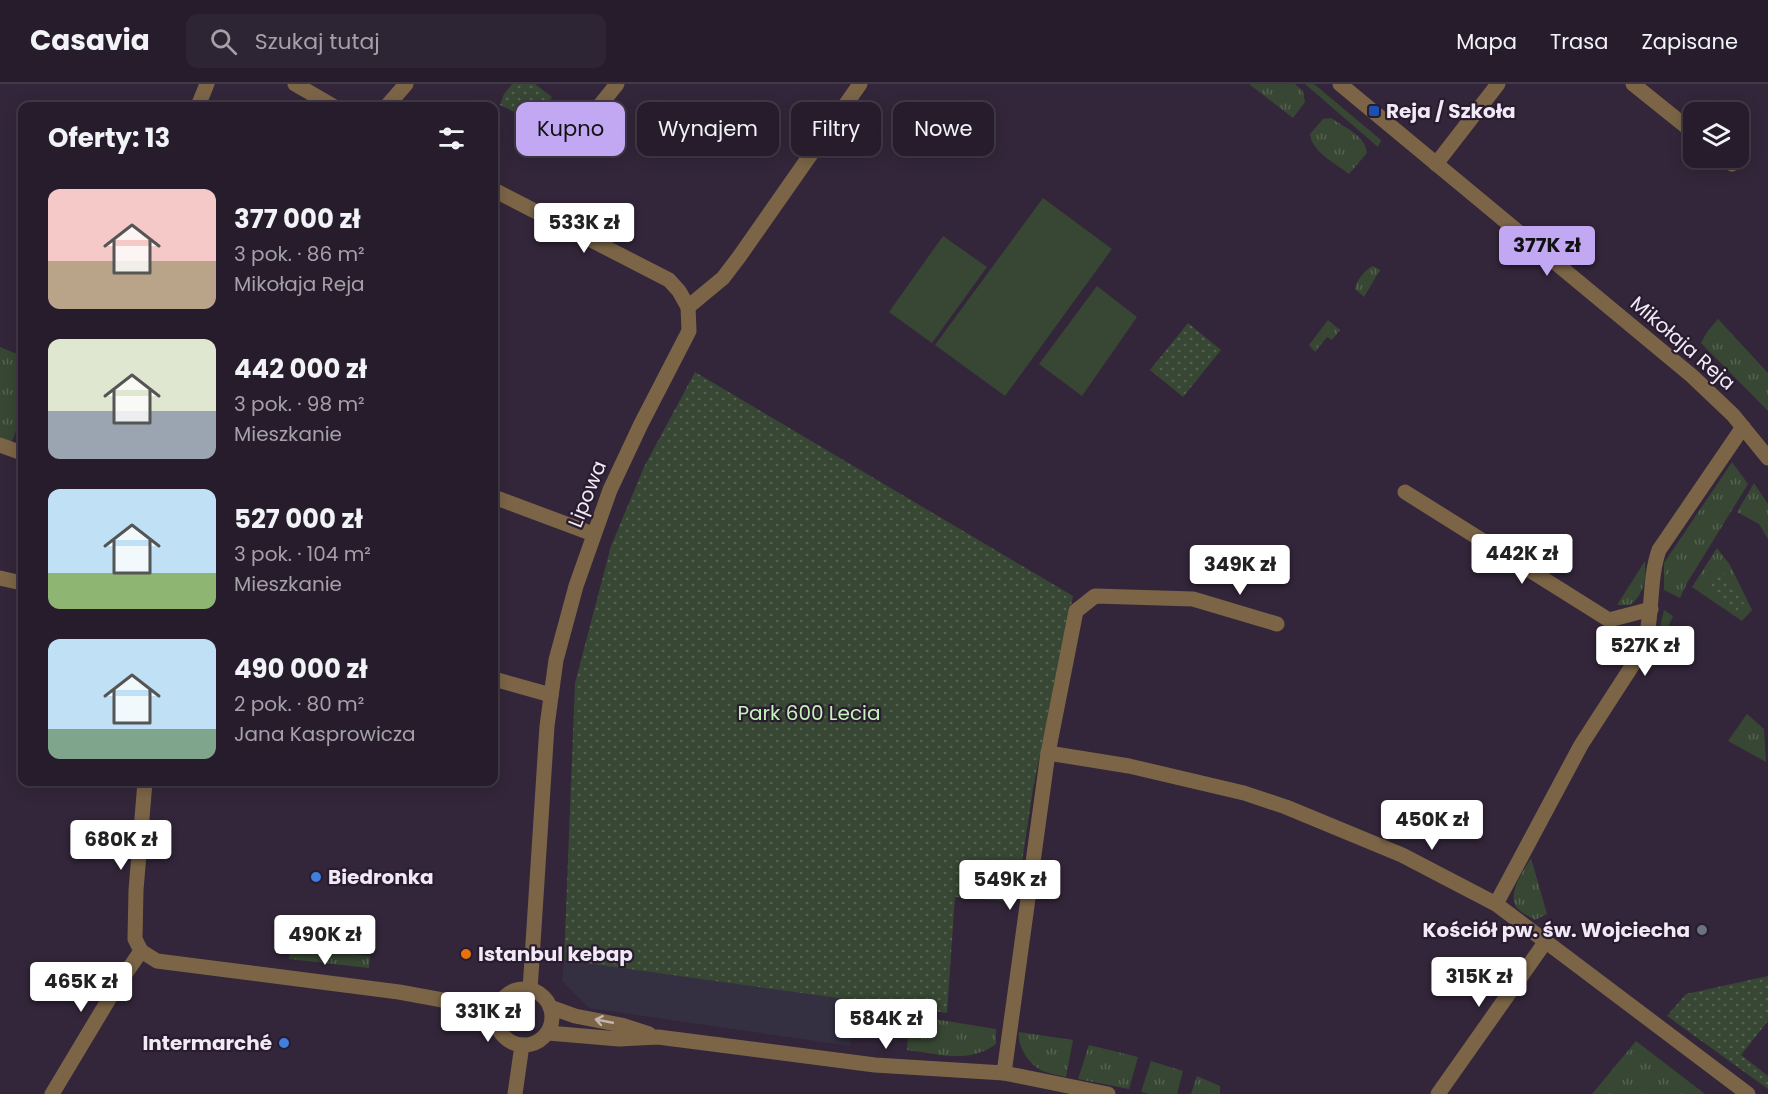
<!DOCTYPE html>
<html lang="pl">
<meta charset="utf-8">
<style>
body{margin:0;font-family:Poppins,sans-serif;background:#2e2534;color:#f1f3f6;height:100vh;display:flex;flex-direction:column;font-size:22px;white-space:nowrap}
*{box-sizing:border-box;margin:0}
p{font-size:20px;color:#a4a1a9}
.icon{flex:none;width:33px;height:33px;fill:none;stroke:currentColor;stroke-width:2;stroke-linecap:round;stroke-linejoin:round}
.map{position:relative;flex:1;overflow:hidden}
.details{position:absolute;left:18px;top:18px;width:480px;height:684px;display:flex;flex-direction:column;background:#261c2c;border-radius:12px;box-shadow:0 3px 15px #0003,0 0 0 2px #423a48}
.details>*{flex:none}
.guide{position:absolute;left:516px;top:18px;width:570px;height:54px;display:flex;gap:12px}
.buttons{position:absolute;left:1683px;top:18px;display:grid;gap:12px}
.buttons a{display:grid;place-items:center;width:66px;height:66px;border-radius:12px;background:#261c2c;box-shadow:0 3px 15px #0003,0 0 0 2px #423a48;font-size:30px}
.price{position:absolute;translate:-50% -51px;padding:0 14px;border-radius:6px;background:#fff;color:#222;font-size:20px;line-height:39px;filter:drop-shadow(0 2px 3px #0008)}
.price::after{content:'';position:absolute;left:50%;top:36px;width:18px;height:14px;margin-left:-9px;background:inherit;clip-path:polygon(0 0,100% 0,50% 100%)}
.price.current{background:#c2a8f3;color:#111}
ul{padding:0;list-style:none}
li{display:flex;align-items:center;gap:18px;height:150px;padding:0 30px}
li span{display:grid;place-items:center;flex:none;width:168px;height:120px;border-radius:12px;color:#555}
li>.icon{margin-inline-start:auto}
span .icon{width:72px;height:72px;fill:#fffc;stroke-width:1}
li b{font-size:26px}
h2{display:flex;justify-content:space-between;align-items:center;height:72px;padding:0 30px;font-size:26px}
.chip{padding:0 21px;border-radius:12px;background:#261c2c;box-shadow:0 3px 15px #0003,0 0 0 2px #423a48;font-size:21px;line-height:54px}
.chip.current{background:#c2a8f3;color:#111}
header{display:flex;align-items:center;gap:36px;box-sizing:border-box;height:84px;padding:0 30px;background:#261c2c;border-bottom:2px solid #423a48}
header strong{font-size:28px}
nav{display:flex;gap:33px;margin-inline-start:auto;font-size:21px}
.search{width:420px;height:54px;background:#2e2534;display:flex;align-items:center;gap:15px;box-sizing:border-box;padding:0 21px;border-radius:12px;color:#a4a1a9;font-size:22px}
.map>svg:first-child{display:block}
</style>
<header>
<strong>Casavia</strong>
<div class="search"><svg class="icon" aria-label="search" viewBox="0 0 24 24"><circle cx="10" cy="10" r="6"/><path d="M15 15l6 6"/></svg>Szukaj tutaj</div>
<nav><a>Mapa</a><a>Trasa</a><a>Zapisane</a></nav>
</header>
<div class="map">
<svg width="1768" height="1010" viewBox="0 0 1768 1010">
<defs>
<pattern id="grass-tufts" width="24" height="20" patternUnits="userSpaceOnUse" patternTransform="scale(1.5)"><rect width="24" height="20" fill="#374733"/><path d="M3 7l-1-3M5 7V3M7 7l1-3M15 17l-1-3M17 17v-4M19 17l1-3" fill="none" stroke="#546251"/></pattern>
<pattern id="park-dots" width="8" height="8" patternUnits="userSpaceOnUse" patternTransform="scale(1.5)"><rect width="8" height="8" fill="#374733"/><path d="M2 2h.1M6 6h.1" fill="none" stroke="#546251" stroke-width="1.8" stroke-linecap="round"/></pattern>
</defs>
<rect width="100%" height="100%" fill="#33263a"/>
<polygon fill="#353041" points="564,876 856,915 850,962 589,924 562,897"/>
<g fill="url(#grass-tufts)">
<polygon points="1249,0 1295,0 1303,7 1305,18 1293,34"/>
<polygon points="1305,0 1314,0 1381,56 1378,63"/>
<path d="M1331,34C1344,43 1366,52 1367,69L1349,90C1335,79 1312,68 1310,50L1323,35Z"/>
<path d="M1373,182L1380,186L1364,213L1355,205C1356,197 1365,185 1373,182Z"/>
<polygon points="1718,235 1768,289 1768,327 1701,259 1707,248"/>
<polygon points="1328,236 1340,246 1332,256 1327,253 1315,268 1309,261"/>
<polygon points="0,263 22,272 22,332 11,360 0,361"/>
<polygon points="1732,378 1748,400 1687,499 1680,514 1664,506 1664,479"/>
<polygon points="1754,399 1768,420 1768,455 1759,440 1737,428"/>
<polygon points="1717,464 1730,481 1752,526 1742,537 1692,503"/>
<path d="M1645,477C1646,495 1645,509 1630,521H1617Z"/>
<polygon points="1664,526 1673,532 1668,543 1675,549 1665,563 1657,557"/>
<polygon points="1747,630 1764,645 1766,678 1728,657"/>
<path d="M1531,774L1547,830L1535,836C1530,833 1522,829 1518,825C1505,811 1524,786 1531,774Z"/>
<polygon points="290,862 370,872 369,884 289,875"/>
<path d="M909,931L996,945V960C969,980 938,970 907,966Z"/>
<path d="M1019,948L1073,956L1066,993C1058,991 1050,990 1043,987C1029,981 1017,962 1019,948Z"/>
<polygon points="1636,957 1705,1010 1592,1010"/>
<polygon points="1089,961 1138,973 1129,1005 1078,995"/>
<polygon points="1151,977 1183,987 1177,1010 1149,1010 1141,1008"/>
<polygon points="1197,992 1220,1002 1220,1010 1191,1010"/>
</g>
<g fill="url(#park-dots)">
<polygon points="512,0 535,0 552,13 537,39 500,21 504,10"/>
<polygon points="1188,239 1221,266 1183,313 1150,286"/>
<polygon points="695,288 1073,512 1033,705 1016,818 955,813 947,929 564,876 575,599 611,462 644,383"/>
<polygon points="1721,485 1734,502 1744,520 1737,527 1708,506"/>
<polygon points="1768,892 1768,937 1741,971 1768,992 1768,1005 1667,932 1686,910"/>
</g>
<g fill="#374733">
<polygon points="1043,114 1112,165 1005,312 935,261"/>
<polygon points="943,152 987,183 932,259 889,228"/>
<polygon points="1097,202 1137,233 1082,312 1039,280"/>
</g>
<g fill="none" stroke-linecap="round" stroke-linejoin="round">
<g stroke="#7c6547" stroke-width="15">
<polyline points="295,0 333,22"/>
<polyline points="1340,0 1692,292 1733,331 1768,374"/>
<polyline points="1633,0 1694,49"/>
<polyline points="198,22 207,0"/>
<polyline points="387,22 406,0"/>
<polyline points="588,36 617,0"/>
<polyline points="1724,74 1732,80"/>
<polyline points="1436,80 1498,0"/>
<polyline points="494,106 669,196 679,207 688,223 689,247 641,340 610,406 576,502 556,576 547,642 530,906"/>
<polyline points="688,223 723,194 739,173 860,0"/>
<polyline points="0,361 22,369"/>
<polyline points="1405,408 1609,536 1651,525"/>
<polyline points="494,413 593,450"/>
<polyline points="0,494 22,499"/>
<polyline points="494,595 551,611"/>
<polyline points="1048,669 1129,682 1244,709 1286,723 1402,771 1496,820 1748,1010"/>
<polyline points="145,698 136,806 135,855 141,867 157,877 399,908 497,926"/>
<path d="M1496,820L1581,661L1643,565C1654,532 1648,497 1659,466L1743,343"/>
<circle cx="524" cy="933" r="28"/>
<polyline points="550,923 575,932 621,941 649,950"/>
<polyline points="548,949 619,955 658,953 875,981 1004,989 1108,1010"/>
<polyline points="1004,989 1048,669 1076,527 1095,512 1193,515 1277,540"/>
<polyline points="52,1010 115,905 141,867"/>
<polyline points="515,1010 522,961"/>
<polyline points="1438,1010 1546,857"/>
</g>
</g>
<defs><path id="oneway-shaft" d="M-6 0H5M1.5-3L5.5 0L1.5 3" fill="none" stroke-width="1.6" stroke-linecap="round" stroke-linejoin="round" transform="scale(1.5)"/></defs>
<use stroke="#c3b4b0" href="#oneway-shaft" transform="translate(604 937) rotate(-169)"/>
<rect fill="#1a4fb4" stroke="#291c2f" stroke-width="2" x="1368" y="21" width="12" height="12" rx="3"/>
<g fill="#3f7fe0" stroke="#291c2f" stroke-width="2">
<circle cx="316" cy="793" r="6"/>
<circle cx="284" cy="959" r="6"/>
</g>
<circle fill="#6b7280" stroke="#291c2f" stroke-width="2" cx="1702" cy="846" r="6"/>
<circle fill="#e8710a" stroke="#291c2f" stroke-width="2" cx="466" cy="870" r="6"/>
<g text-anchor="middle" dominant-baseline="central" stroke-width="4.5" stroke-linejoin="round" paint-order="stroke">
<g font-size="20" font-weight="bold" fill="#f2e9f6" stroke="#291c2f" text-anchor="start">
<text x="1386" y="27">Reja / Szkoła</text>
<text x="328" y="793">Biedronka</text>
<text x="1690" y="846" text-anchor="end">Kościół pw. św. Wojciecha</text>
<text x="478" y="870">Istanbul kebap</text>
<text x="272" y="959" text-anchor="end">Intermarché</text>
</g>
<g font-size="20" fill="#f2e9f6" stroke="#291c2f">
<text transform="translate(1683 259) rotate(41)">Mikołaja Reja</text>
<text transform="translate(587 410) rotate(-68)">Lipowa</text>
</g>
<g font-size="20" fill="#c6f3bb" stroke="#291c2f">
<text x="809" y="629">Park 600 Lecia</text>
</g>
</g>
</svg>
<div class="buttons">
<a><svg class="icon" aria-label="layers" viewBox="0 0 24 24"><path d="M12 4l9 5-9 5-9-5zM3 14l9 5 9-5"/></svg></a>
</div>
<b class="price" style="left:584px;top:170px">533K zł</b>
<b class="price current" style="left:1547px;top:193px">377K zł</b>
<b class="price" style="left:1522px;top:501px">442K zł</b>
<b class="price" style="left:1240px;top:512px">349K zł</b>
<b class="price" style="left:1645px;top:593px">527K zł</b>
<b class="price" style="left:1432px;top:767px">450K zł</b>
<b class="price" style="left:121px;top:787px">680K zł</b>
<b class="price" style="left:1010px;top:827px">549K zł</b>
<b class="price" style="left:325px;top:882px">490K zł</b>
<b class="price" style="left:1479px;top:924px">315K zł</b>
<b class="price" style="left:81px;top:929px">465K zł</b>
<b class="price" style="left:488px;top:959px">331K zł</b>
<b class="price" style="left:886px;top:966px">584K zł</b>
<div class="guide">
<a class="chip current">Kupno</a>
<a class="chip">Wynajem</a>
<a class="chip">Filtry</a>
<a class="chip">Nowe</a>
</div>
<section class="details">
<h2>Oferty: 13<svg class="icon" aria-label="filters" viewBox="0 0 24 24"><path d="M4 7h16M4 17h16"/><circle cx="9" cy="7" r="2"/><circle cx="15" cy="17" r="2"/></svg></h2>
<ul>
<li><span style="background:linear-gradient(#f6c9c9 60%,#b9a48a 0)"><svg class="icon" aria-label="home" viewBox="0 0 24 24"><path d="M3 11l9-7 9 7M6 9v11h12V9"/></svg></span><div><b>377 000 zł</b><p>3 pok. · 86 m²</p><p>Mikołaja Reja</p></div></li>
<li><span style="background:linear-gradient(#dfe7d0 60%,#9aa5b1 0)"><svg class="icon" aria-label="home" viewBox="0 0 24 24"><path d="M3 11l9-7 9 7M6 9v11h12V9"/></svg></span><div><b>442 000 zł</b><p>3 pok. · 98 m²</p><p>Mieszkanie</p></div></li>
<li><span style="background:linear-gradient(#bfe0f5 70%,#8fb573 0)"><svg class="icon" aria-label="home" viewBox="0 0 24 24"><path d="M3 11l9-7 9 7M6 9v11h12V9"/></svg></span><div><b>527 000 zł</b><p>3 pok. · 104 m²</p><p>Mieszkanie</p></div></li>
<li><span style="background:linear-gradient(#bfe0f5 75%,#7fa58c 0)"><svg class="icon" aria-label="home" viewBox="0 0 24 24"><path d="M3 11l9-7 9 7M6 9v11h12V9"/></svg></span><div><b>490 000 zł</b><p>2 pok. · 80 m²</p><p>Jana Kasprowicza</p></div></li>
</ul>
</section>
</div>
